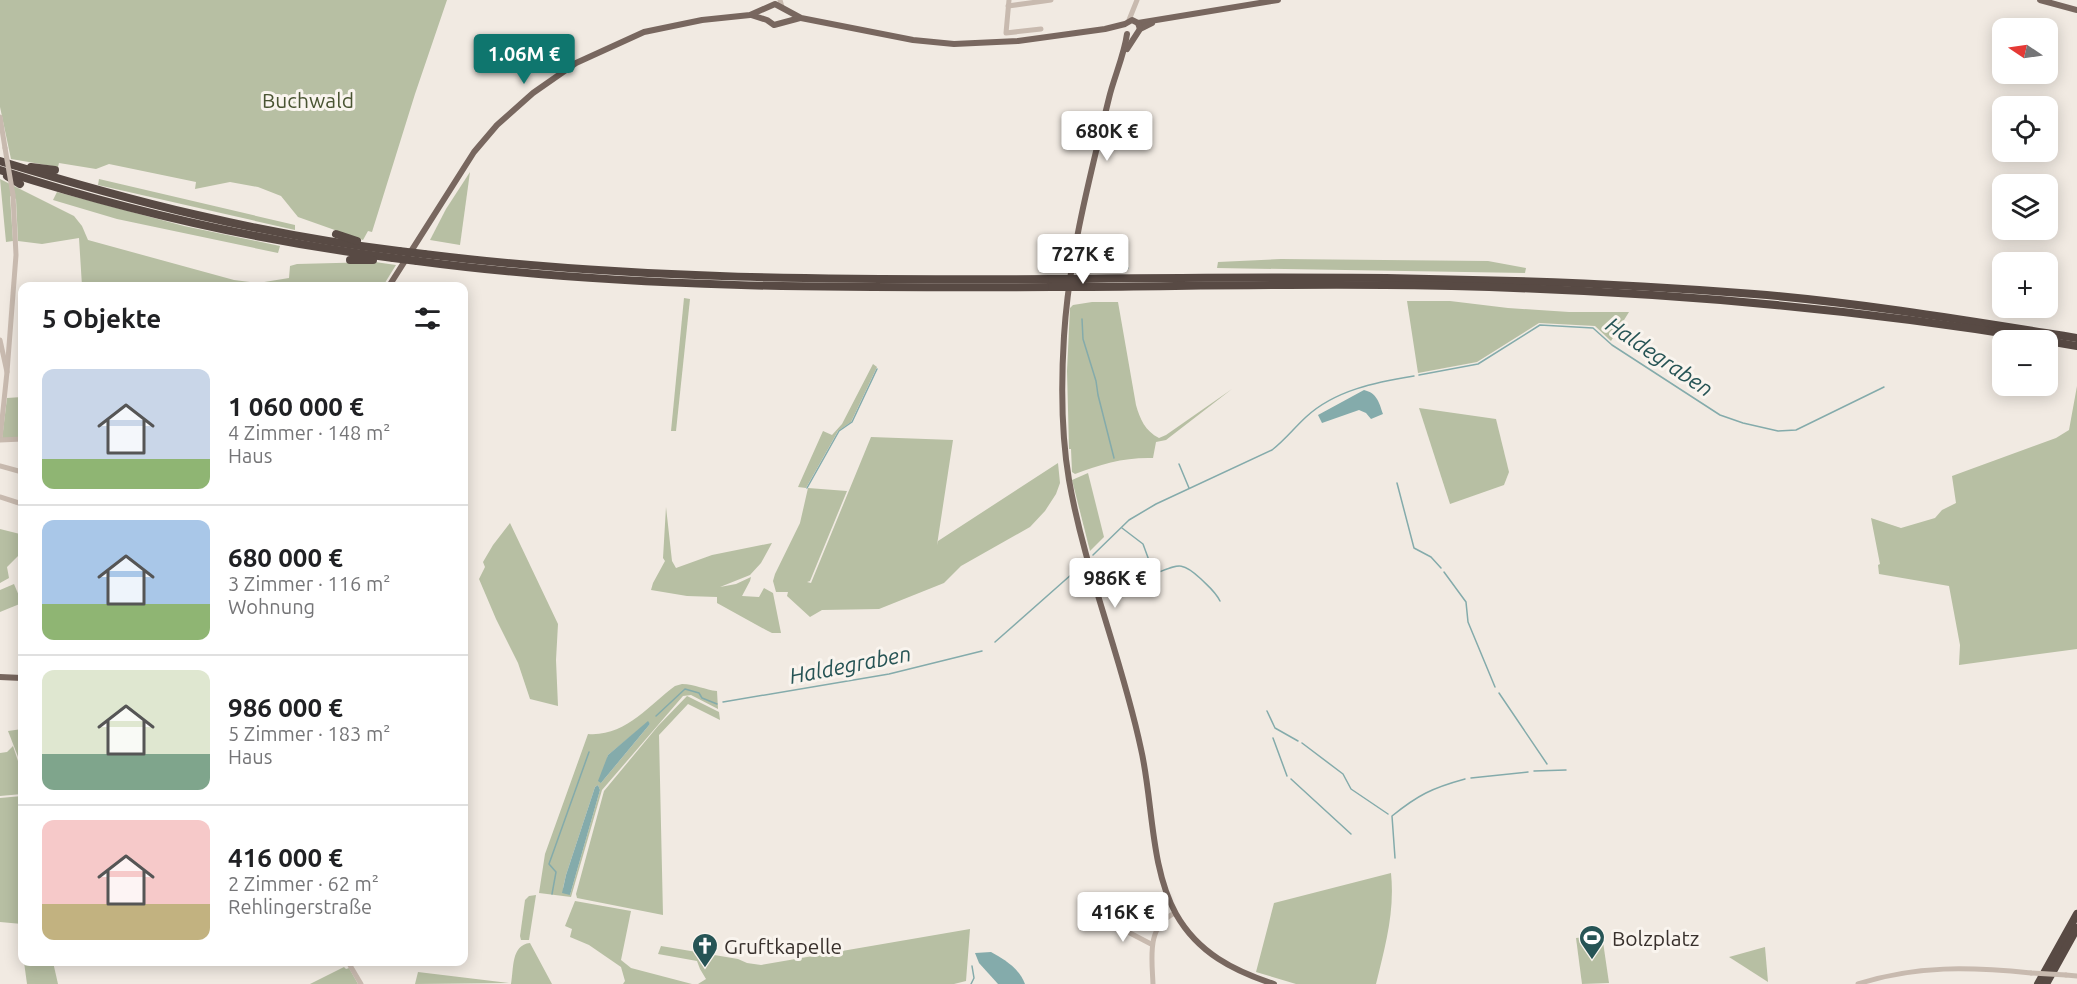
<!DOCTYPE html>
<html lang="de">
<meta charset="utf-8">
<style>
body{margin:0;font-family:Ubuntu,sans-serif;background:#f6f6f6;color:#202124;height:100vh;display:flex;flex-direction:column;font-size:22px;white-space:nowrap}
*{box-sizing:border-box;margin:0}
p{font-size:20px;color:#757577}
.icon{flex:none;width:33px;height:33px;fill:none;stroke:currentColor;stroke-width:2;stroke-linecap:round;stroke-linejoin:round}
.map{position:relative;flex:1;overflow:hidden}
.details{position:absolute;left:18px;top:282px;width:450px;height:684px;display:flex;flex-direction:column;background:#fff;border-radius:12px;box-shadow:0 3px 15px #0003}
.details>*{flex:none}
.needle{width:39px;rotate:283deg}
.buttons{position:absolute;left:1992px;top:18px;display:grid;gap:12px}
.buttons a{display:grid;place-items:center;width:66px;height:66px;border-radius:12px;background:#fff;box-shadow:0 3px 15px #0003;font-size:30px}
.price{position:absolute;translate:-50% -51px;padding:0 14px;border-radius:6px;background:#fff;color:#222;font-size:20px;line-height:39px;filter:drop-shadow(0 2px 3px #0008)}
.price::after{content:'';position:absolute;left:50%;top:36px;width:18px;height:14px;margin-left:-9px;background:inherit;clip-path:polygon(0 0,100% 0,50% 100%)}
.price.on{background:#0f766e;color:#fff}
ul{padding:0;list-style:none}
li{display:flex;align-items:center;gap:18px;height:150px;padding:0 24px}
li+li{border-top:2px solid #e0e0e0}
li span{display:grid;place-items:center;flex:none;width:168px;height:120px;border-radius:12px;color:#555}
li>.icon{margin-inline-start:auto}
span .icon{width:72px;height:72px;fill:#fffc;stroke-width:1}
li b{font-size:26px}
h2{display:flex;justify-content:space-between;align-items:center;height:72px;padding:0 24px;font-size:26px}
.map>svg:first-child{display:block}
</style>
<div class="map">
<svg width="2077" height="984" viewBox="0 0 2077 984">
<rect width="100%" height="100%" fill="#f1eae2"/>
<g fill="#b7bfa3" fill-rule="evenodd">
<polygon points="0,0 447,0 415,94 372,232 368,231 363,240 298,217 281,196 258,187 230,182 195,189 196,182 109,164 96,169 59,163 58,167 11,159 0,107"/>
<polygon points="470,172 460,245 430,240 446,209"/>
<polygon points="0,179 74,216 82,226 88,240 234,280 258,283 289,278 290,266 297,264 375,262 396,265 383,286 82,286 79,238 42,244 18,241 16,199 10,196 13,241 6,242"/>
<polygon points="99,179 295,225 295,230 98,185"/>
<polygon points="57,192 184,226 280,246 278,253 117,219 53,200"/>
<polygon points="1281,259 1488,261 1526,268 1525,273 1217,268 1218,262"/>
<polygon points="684,298 690,299 676,431 671,431"/>
<polygon points="1407,301 1450,301 1508,308 1569,312 1629,312 1611,341 1595,326 1539,323 1477,362 1418,373"/>
<path d="M1092,302H1118L1136,405C1140,419 1145,431 1159,438L1166,435L1232,389L1166,440L1156,442L1153,458C1126,457 1100,464 1075,474L1072,472L1071,449H1069L1067,371L1070,308L1073,305Z"/>
<polygon points="873,364 877,367 851,422 838,431 806,488 798,487 823,431 832,435 842,424"/>
<polygon points="2077,386 2077,649 1959,665 1960,645 1949,586 1879,574 1878,565 1880,564 1871,518 1901,528 1935,518 1942,510 1956,503 1952,476 2056,438 2069,430"/>
<polygon points="22,397 22,437 2,439 7,398"/>
<polygon points="1419,408 1496,419 1509,472 1504,485 1450,504"/>
<polygon points="871,437 953,440 937,545 938,541 1058,463 1060,483 1056,494 1045,511 1030,527 961,566 944,583 879,609 822,610 810,617 787,596 788,592 776,592 773,581 775,574 800,523 808,488 847,491 810,581 807,582 811,583"/>
<polygon points="1088,473 1104,537 1090,551 1072,480"/>
<polygon points="666,507 672,561 676,568 712,555 772,543 761,563 750,575 720,587 736,584 751,577 750,581 742,596 759,597 764,588 773,593 781,633 772,633 766,630 717,603 717,597 687,596 651,590 653,583 665,561 663,558"/>
<polygon points="510,523 558,624 556,660 558,706 530,699 518,663 496,619 479,579 485,567 483,562 493,545"/>
<polygon points="0,529 20,534 22,531 22,552 7,567 9,578 0,583"/>
<polygon points="14,584 22,603 0,612 0,590"/>
<path d="M682,684C695,684 705,690 717,691L718,709L691,695L683,696L602,790L571,897L539,893L545,854L588,734C625,737 649,705 675,686ZM648,722L650,724L601,783L608,755ZM598,785L600,790L570,895L563,888L566,875L595,787Z"/>
<polygon points="687,696 719,712 720,720 688,704 659,735 663,915 577,898 576,894 604,791 658,726"/>
<polygon points="22,729 22,767 8,731"/>
<polygon points="13,746 22,773 22,794 0,796 0,753 7,752"/>
<polygon points="22,796 22,924 0,922 0,798"/>
<path d="M1391,873C1395,912 1385,947 1376,984H1296L1256,972L1274,903Z"/>
<polygon points="536,895 529,940 521,940 520,936 525,900 529,896"/>
<polygon points="575,901 631,911 621,960 631,968 692,984 623,984 625,981 621,967 589,945 570,937 572,929 565,926"/>
<polygon points="970,929 966,981 954,984 698,984 706,979 700,969 697,961 658,954 661,946 738,959 747,963 761,965"/>
<polygon points="1602,935 1609,983 1582,984 1576,938"/>
<path d="M530,943L552,984H511C514,968 511,945 530,943Z"/>
<polygon points="1765,947 1768,982 1729,957"/>
<polygon points="24,962 53,962 58,984 27,984"/>
<polygon points="344,967 346,969 349,968 358,984 310,984"/>
<polygon points="418,972 509,983 415,984"/>
</g>
<g fill="#84abab">
<path d="M1364,390C1377,393 1379,402 1383,414L1371,419L1366,413L1359,410L1322,423L1318,415Z"/>
<polygon points="648,721 650,724 601,783 598,781 608,755"/>
<polygon points="598,785 600,790 570,895 562,893 566,875 595,787"/>
<path d="M991,952C1004,959 1020,969 1025,984H998L979,963L975,953Z"/>
</g>
<g fill="none" stroke-linecap="round" stroke-linejoin="round">
<g stroke="#84abab" stroke-width="1.5">
<polyline points="1097,264 1128,268"/>
<polyline points="1082,319 1083,339 1096,381 1098,395 1114,458"/>
<polyline points="1419,375 1478,364 1540,325 1593,328 1612,345 1720,415 1743,423 1778,431 1796,430 1884,387"/>
<polyline points="1179,464 1189,488"/>
<polyline points="1397,483 1414,548 1431,557 1441,568"/>
<polyline points="807,488 839,431 852,422 877,369"/>
<path d="M1122,528L1143,544L1154,574C1178,565 1181,560 1201,579C1209,587 1215,591 1220,601"/>
<path d="M1093,555L1129,520L1156,504L1272,450C1285,440 1294,428 1306,417C1335,390 1377,382 1414,376"/>
<polyline points="1444,572 1466,602 1468,622 1495,687"/>
<polyline points="995,642 1081,566"/>
<polyline points="1499,693 1547,764"/>
<polyline points="723,702 889,674 982,651"/>
<polyline points="1267,711 1275,728 1298,741"/>
<polyline points="656,716 685,689 699,693 702,698 717,704"/>
<polyline points="1273,738 1287,776"/>
<polyline points="1302,743 1343,774 1351,789 1388,814"/>
<polyline points="1534,771 1566,770"/>
<polyline points="1471,778 1528,772"/>
<polyline points="1291,779 1351,834"/>
<path d="M1395,858L1392,816C1418,795 1432,788 1465,779"/>
<polyline points="552,894 556,872 549,864 589,752"/>
<polyline points="971,984 974,978 972,966"/>
</g>
<g stroke="#c8baaf" stroke-width="5">
<polyline points="780,0 782,7"/>
<polyline points="1009,0 1006,33 1041,29"/>
<polyline points="1008,6 1051,0"/>
<polyline points="1129,20 1137,0"/>
<polyline points="0,117 5,148"/>
<polyline points="0,340 7,372 0,439"/>
<polyline points="7,372 16,255 13,195"/>
<polyline points="0,440 22,439"/>
<polyline points="0,466 22,472"/>
<polyline points="0,497 22,504"/>
<polyline points="1105,920 1151,944"/>
<polyline points="348,962 361,984"/>
<polyline points="2066,975 2077,976"/>
<path d="M1153,984C1152,958 1146,926 1175,913"/>
<path d="M1858,984C1916,965 1971,967 2031,973"/>
</g>
<g stroke="#78675f" stroke-width="6">
<polyline points="2040,0 2077,10"/>
<polyline points="751,15 767,20 774,25 800,18"/>
<polyline points="1138,23 1278,0"/>
<path d="M1127,34C1124,56 1114,77 1109,98C1090,176 1069,256 1064,336C1061,384 1061,433 1069,480C1085,572 1122,658 1141,749C1153,801 1150,867 1176,914C1198,953 1234,971 1274,984"/>
<polyline points="1127,49 1140,29 1152,23"/>
<polyline points="389,286 474,152 497,125 533,93 576,63 644,32 702,20 750,15 775,4 801,18 913,40 954,44 1018,41 1105,29 1125,24 1132,20 1138,23 1140,29"/>
<polyline points="0,677 22,678"/>
</g>
<g stroke="#584a44" stroke-width="8">
<path d="M0,161C130,201 263,235 399,251"/>
<polyline points="31,167 55,170"/>
<path d="M0,170C127,211 260,241 393,258"/>
<polyline points="7,176 20,184"/>
<polyline points="336,234 357,241"/>
<path d="M424,254C633,280 843,280 1052,279"/>
<polyline points="350,260 373,260"/>
<path d="M417,261C628,289 840,288 1052,287"/>
<path d="M1083,279C1307,276 1530,276 1754,294C1863,303 1970,321 2077,338"/>
<path d="M1083,287C1206,286 1329,283 1452,286C1650,291 1849,307 2045,340"/>
<polyline points="2048,341 2077,346"/>
<polyline points="2038,984 2077,914"/>
<polyline points="2046,984 2077,928"/>
</g>
<g stroke="#c8baaf" stroke-width="5">
<polyline points="5,148 13,195"/>
<polyline points="2031,973 2066,975"/>
</g>
<g stroke="#584a44" stroke-width="8">
<polyline points="399,251 424,254"/>
<polyline points="393,258 417,261"/>
<polyline points="1052,279 1083,279"/>
<polyline points="1052,287 1083,287"/>
</g>
</g>
<defs>
<symbol id="stadium-pin" viewBox="-11 -11 22 30"><path d="M0 17L-7.5 6A9.5 9.5 0 1 1 7.5 6Z" fill="#265455" stroke="#f9f4ee"/><path d="M0-5a6.5 5 0 1 0 0 10a6.5 5 0 1 0 0-10ZM-3.5-1.8h7v3.6h-7Z" fill="#fff"/></symbol>
<symbol id="church-pin" viewBox="-11 -11 22 30"><path d="M0 17L-7.5 6A9.5 9.5 0 1 1 7.5 6Z" fill="#265455" stroke="#f9f4ee"/><path d="M-1.2-6h2.4v3.5h3.3v2.4h-3.3V6h-2.4V-.1h-3.3v-2.4h3.3Z" fill="#fff"/></symbol>
</defs>
<g fill-rule="evenodd">
<use href="#stadium-pin" x="1577" y="923" width="30" height="40"/>
<use href="#church-pin" x="690" y="931" width="30" height="40"/>
</g>
<g text-anchor="middle" dominant-baseline="central" stroke-width="6" stroke-linejoin="round" paint-order="stroke">
<g font-size="21" fill="#495432" stroke="#f9f4ee">
<text x="308" y="100">Buchwald</text>
</g>
<g font-size="21" fill="#38302c" stroke="#f9f4ee" text-anchor="start">
<text x="1612" y="938">Bolzplatz</text>
<text x="724" y="946">Gruftkapelle</text>
</g>
<g font-size="22" font-style="italic" fill="#265455" stroke="#f9f4ee">
<text transform="translate(1660 356) rotate(34)">Haldegraben</text>
<text transform="translate(850 664) rotate(-11)">Haldegraben</text>
</g>
</g>
</svg>
<div class="buttons">
<a><svg class="needle" viewBox="-14 -14 28 28"><path d="M0-13l5 13h-10z" fill="#e53935"/><path d="M0 13l5-13h-10z" fill="#757577"/></svg></a>
<a><svg class="icon" aria-label="locate" viewBox="0 0 24 24"><circle cx="12" cy="12" r="6"/><path d="M12 2v4M12 18v4M2 12h4M18 12h4"/></svg></a>
<a><svg class="icon" aria-label="layers" viewBox="0 0 24 24"><path d="M12 4l9 5-9 5-9-5zM3 14l9 5 9-5"/></svg></a>
<a>+</a>
<a>−</a>
</div>
<b class="price on" style="left:524px;top:85px">1.06M €</b>
<b class="price" style="left:1107px;top:162px">680K €</b>
<b class="price" style="left:1083px;top:285px">727K €</b>
<b class="price" style="left:1115px;top:609px">986K €</b>
<b class="price" style="left:1123px;top:943px">416K €</b>
<section class="details">
<h2>5 Objekte<svg class="icon" aria-label="filters" viewBox="0 0 24 24"><path d="M4 7h16M4 17h16"/><circle cx="9" cy="7" r="2"/><circle cx="15" cy="17" r="2"/></svg></h2>
<ul>
<li><span style="background:linear-gradient(#c9d6e8 75%,#8fb573 0)"><svg class="icon" aria-label="home" viewBox="0 0 24 24"><path d="M3 11l9-7 9 7M6 9v11h12V9"/></svg></span><div><b>1 060 000 €</b><p>4 Zimmer · 148 m²</p><p>Haus</p></div></li>
<li><span style="background:linear-gradient(#a9c7e8 70%,#8fb573 0)"><svg class="icon" aria-label="home" viewBox="0 0 24 24"><path d="M3 11l9-7 9 7M6 9v11h12V9"/></svg></span><div><b>680 000 €</b><p>3 Zimmer · 116 m²</p><p>Wohnung</p></div></li>
<li><span style="background:linear-gradient(#dfe7d0 70%,#7fa58c 0)"><svg class="icon" aria-label="home" viewBox="0 0 24 24"><path d="M3 11l9-7 9 7M6 9v11h12V9"/></svg></span><div><b>986 000 €</b><p>5 Zimmer · 183 m²</p><p>Haus</p></div></li>
<li><span style="background:linear-gradient(#f6c9c9 70%,#c2b280 0)"><svg class="icon" aria-label="home" viewBox="0 0 24 24"><path d="M3 11l9-7 9 7M6 9v11h12V9"/></svg></span><div><b>416 000 €</b><p>2 Zimmer · 62 m²</p><p>Rehlingerstraße</p></div></li>
</ul>
</section>
</div>
